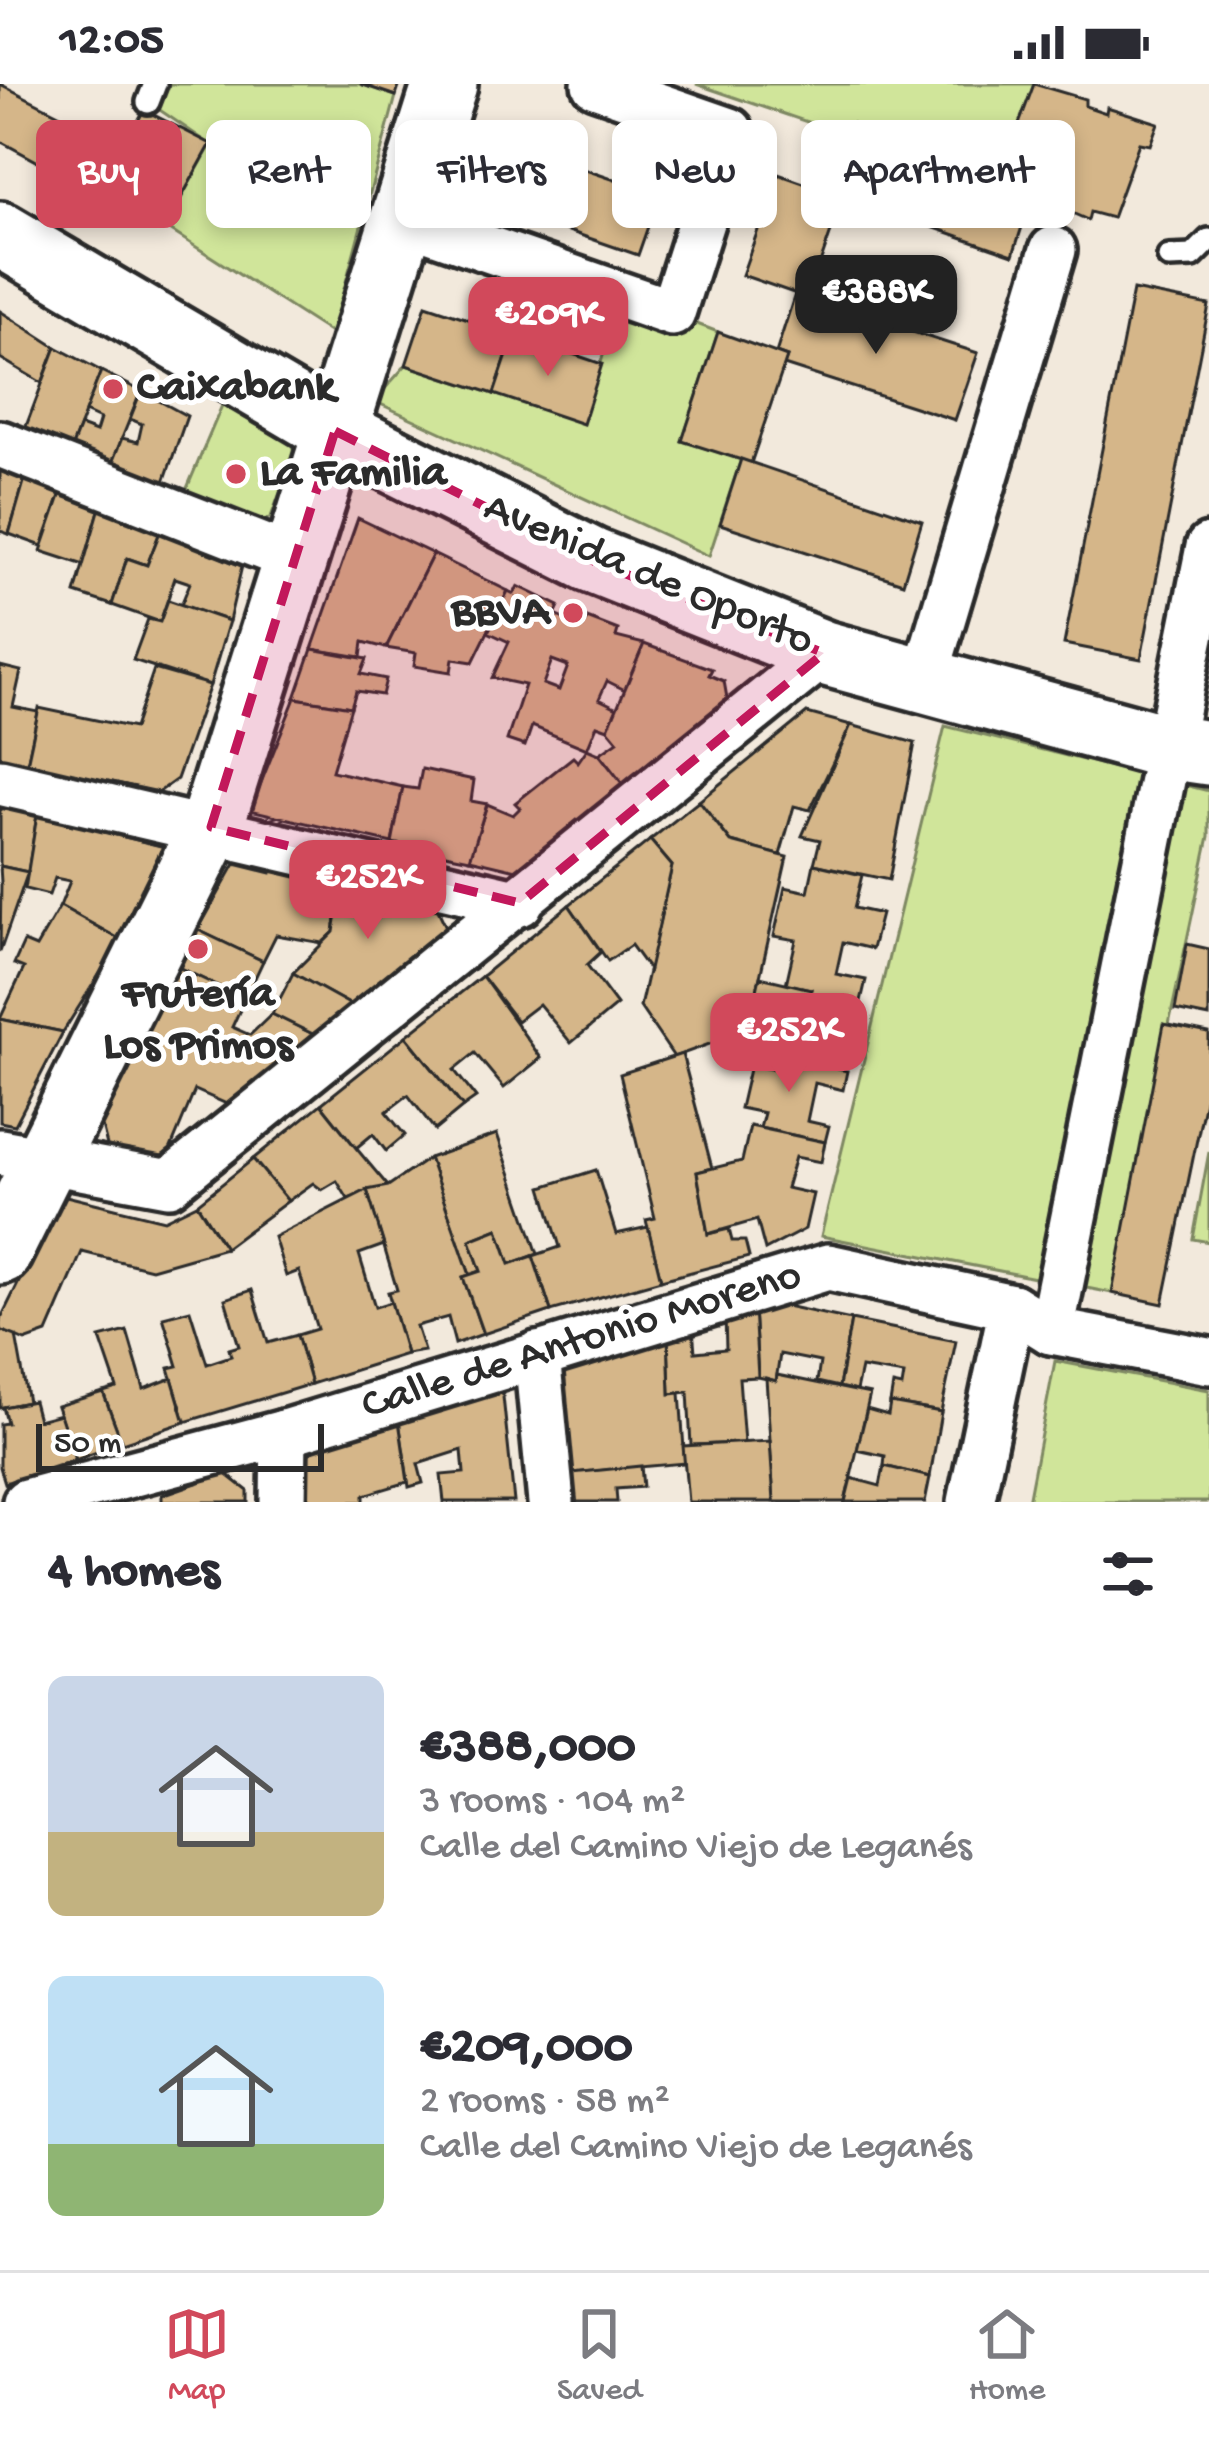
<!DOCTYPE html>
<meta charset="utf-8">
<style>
body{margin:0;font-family:"Gochi Hand",sans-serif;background:#f7f7f7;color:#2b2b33;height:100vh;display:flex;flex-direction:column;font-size:45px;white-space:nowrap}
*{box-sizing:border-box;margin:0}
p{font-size:39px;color:#7c7c81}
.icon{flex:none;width:66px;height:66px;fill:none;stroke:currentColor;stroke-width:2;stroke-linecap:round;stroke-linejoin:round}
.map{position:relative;height:1418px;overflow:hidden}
.details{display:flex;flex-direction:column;background:#fff;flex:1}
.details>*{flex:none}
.banner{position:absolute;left:36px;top:36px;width:1137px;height:108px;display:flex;gap:24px}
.scale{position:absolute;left:36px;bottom:30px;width:288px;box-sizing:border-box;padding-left:12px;border:6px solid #2b2b2b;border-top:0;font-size:33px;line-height:42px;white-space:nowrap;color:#2b2b2b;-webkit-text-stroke:9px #fff;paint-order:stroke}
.price{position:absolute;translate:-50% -102px;padding:0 27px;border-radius:24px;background:#d1495b;color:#fff;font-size:39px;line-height:78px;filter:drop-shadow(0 3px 6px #0008)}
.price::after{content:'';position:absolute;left:50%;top:72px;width:36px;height:27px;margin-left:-18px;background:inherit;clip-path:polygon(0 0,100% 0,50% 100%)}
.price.active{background:#222;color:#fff}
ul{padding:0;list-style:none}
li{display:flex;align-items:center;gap:36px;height:300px;padding:0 48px}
li span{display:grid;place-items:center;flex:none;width:336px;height:240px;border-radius:18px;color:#555}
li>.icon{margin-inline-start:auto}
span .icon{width:144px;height:144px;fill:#fffc;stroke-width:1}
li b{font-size:51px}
h2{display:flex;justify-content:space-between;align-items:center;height:144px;padding:0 48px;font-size:51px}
.tag{padding:0 42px;border-radius:18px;background:#fff;box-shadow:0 6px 18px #0003;font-size:42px;line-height:108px}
.tag.active{background:#d1495b;color:#fff}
.status{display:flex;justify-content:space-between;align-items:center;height:84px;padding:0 60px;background:#fff;direction:ltr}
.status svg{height:33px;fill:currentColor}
.tab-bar{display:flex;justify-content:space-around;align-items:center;height:168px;border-top:3px solid #e1e1e2;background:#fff;font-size:33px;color:#7c7c81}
.tab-bar a{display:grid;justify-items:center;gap:6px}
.tab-bar .active{color:#d1495b}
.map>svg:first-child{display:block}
</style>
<div class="status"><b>12:05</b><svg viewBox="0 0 49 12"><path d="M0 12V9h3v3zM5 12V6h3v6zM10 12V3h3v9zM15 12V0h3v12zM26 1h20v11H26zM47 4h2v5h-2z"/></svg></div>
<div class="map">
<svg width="1209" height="1418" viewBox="0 0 1209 1418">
<rect width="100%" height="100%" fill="#f2e9dc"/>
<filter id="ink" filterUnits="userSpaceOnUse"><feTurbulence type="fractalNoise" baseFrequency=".00833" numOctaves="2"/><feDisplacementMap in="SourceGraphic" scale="24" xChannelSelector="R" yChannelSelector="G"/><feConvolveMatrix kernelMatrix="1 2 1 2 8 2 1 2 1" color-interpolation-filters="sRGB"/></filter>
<g filter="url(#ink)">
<g fill="#d0e59a" stroke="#7e8862" stroke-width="3">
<polygon points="155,0 361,0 396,12 332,250 165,143 211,61 148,18"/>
<polygon points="696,0 1034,0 1018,42 1031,46 1015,91 853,40 848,52"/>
<polygon points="621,211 718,248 682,357 741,375 709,472 374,317 406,281 583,339"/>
<polygon points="226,312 291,351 294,371 271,433 258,439 185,409"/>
<polygon points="945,642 1209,707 1209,752 1112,1209 821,1152"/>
<polygon points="1209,1068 1209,1158 1193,1155"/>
<polygon points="1055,1277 1209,1306 1209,1418 1028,1418"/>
</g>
<g fill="#d5b689" stroke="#2b2b2b" stroke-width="3" fill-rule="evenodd">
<polygon points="0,0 123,63 97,110 0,57"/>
<polygon points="360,0 400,0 396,12"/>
<polygon points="1034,0 1085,15 1085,22 1106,29 1107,23 1158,39 1150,61 1139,59 1112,134 1090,128 1088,136 1011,102 1031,46 1018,43"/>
<polygon points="144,26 211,60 165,143 97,110"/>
<polygon points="852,39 1015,91 1011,102 1033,108 1013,171 828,107"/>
<polygon points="484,51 571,81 551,141 463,111"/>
<polygon points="571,81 659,111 638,171 551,141"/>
<polygon points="778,90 843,113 808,214 742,191"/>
<polygon points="1133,206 1209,221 1141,575 1064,560"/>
<polygon points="795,210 978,269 955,336 784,281 787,273 776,269"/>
<polygon points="426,221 514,250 494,310 406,281"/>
<polygon points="0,227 56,263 42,299 0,274"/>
<polygon points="718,248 787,273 751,379 682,357"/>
<polygon points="514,250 602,280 583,340 494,310"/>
<polygon points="56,263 101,287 71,365 25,345"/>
<polygon points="101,287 141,307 112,379 71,365 80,342 96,348 100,335 85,328"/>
<polygon points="141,307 187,332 164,398 112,379 122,354 138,358 142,340 130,335"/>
<polygon points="741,375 922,437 903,499 720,440"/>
<polygon points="0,379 26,391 9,450 0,447"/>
<polygon points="26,391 61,409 42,462 9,450"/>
<polygon points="61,409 100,423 84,481 41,467"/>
<polygon points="100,423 160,448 147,481 127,474 112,521 75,509"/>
<polygon points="358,434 433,470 386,564 363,558 361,573 312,565"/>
<polygon points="160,448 242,482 229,537 181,521 190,499 175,494 160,538 112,521 127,474 147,481"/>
<polygon points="433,470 508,507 473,578 453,575 451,588 414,582 416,569 386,564"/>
<path d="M518,502L559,522L555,531L583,543L587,534L618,546L616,553L644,560L625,606L607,597L599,615L617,624L608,645L597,641L587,665L532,642L525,662L507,656L525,601L492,594L509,558L488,548L508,507L514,510ZM552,576L568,582L559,606L543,600Z"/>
<polygon points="168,516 229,537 210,601 133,576 148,535 160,538"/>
<polygon points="644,560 712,585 709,591 724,597 728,620 625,703 599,670 618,657 608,645"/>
<polygon points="312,565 367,575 361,590 386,595 382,611 356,607 351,623 295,614"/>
<polygon points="0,582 21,587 13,623 38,628 27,680 0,673"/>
<polygon points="154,585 210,601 177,695 159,708 27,680 39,624 134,644"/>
<polygon points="295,614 351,623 332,687 403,703 392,759 250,726"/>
<polygon points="807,629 851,641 810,726 794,722 780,771 731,758 699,717"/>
<polygon points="851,641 915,659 889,796 814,780 820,756 802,752"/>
<polygon points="587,665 599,670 625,703 521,787 470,775 487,720 513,731 520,724 515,719 573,673 578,678"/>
<polygon points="422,685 474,696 471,717 487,720 470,775 392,759 403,703 418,705"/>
<polygon points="699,717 731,758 787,773 748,946 674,973 640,923 672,782 650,756"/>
<polygon points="0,724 37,731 28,788 0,782"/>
<polygon points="37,731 165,763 121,856 60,822 70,797 55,794 49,811 25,805"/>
<polygon points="650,756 672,782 649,886 631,861 608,877 569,821"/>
<polygon points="235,780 271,789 272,782 323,798 317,824 337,829 334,848 322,859 276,851 263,877 198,846"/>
<polygon points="814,780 862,791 854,824 881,830 872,865 843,858 836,890 866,896 857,934 807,923 811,905 786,900 796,856 774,852 785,803 808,808"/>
<polygon points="0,782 28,788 0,868 1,798"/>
<polygon points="323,798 368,815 370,808 402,815 401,821 437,824 447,845 374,911 370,907 351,921 293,889 334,848 337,829 317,824"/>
<polygon points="569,821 601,868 587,881 617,921 571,959 539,920 517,937 482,892"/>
<polygon points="60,822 121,856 63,948 0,935 24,884 14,880 24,858 36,863"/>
<polygon points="198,846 263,877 245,915 180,884"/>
<polygon points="1187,860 1209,865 1209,933 1175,926"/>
<polygon points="180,884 245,915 232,943 250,951 272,930 313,950 236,1016 227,1020 195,1006 170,1066 155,1078 109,1069 102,1042 110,1026 103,1023 120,990 126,993 136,973 130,970"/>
<polygon points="293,889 351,921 313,950 272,930"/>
<polygon points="482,892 541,974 504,1004 475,969 454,986 476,1014 463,1023 406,952"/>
<polygon points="760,893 811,905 807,923 829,928 821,960 847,967 842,986 774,971 771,985 759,983 764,965 745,960"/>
<polygon points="0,935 63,948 15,1041 0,1038"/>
<polygon points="1164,940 1209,949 1209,997 1163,1220 1112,1209"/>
<polygon points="406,952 463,1023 435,1046 408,1011 386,1028 405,1051 386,1067 373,1050 356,1064 321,1020"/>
<polygon points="682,970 712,1084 697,1088 708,1150 729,1145 732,1157 745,1157 749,1173 661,1196 646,1136 655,1134 620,990"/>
<polygon points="774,971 847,987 843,1006 815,999 807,1037 829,1042 825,1058 760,1044 764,1029 740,1024 750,981 771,985"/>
<polygon points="321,1020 356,1064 388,1102 348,1115 337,1097 322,1106 313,1099 288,1117 253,1075"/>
<polygon points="750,1042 825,1058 821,1078 795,1073 786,1104 813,1110 805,1145 765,1166 757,1136 708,1150 697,1088 742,1077"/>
<polygon points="497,1050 538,1170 510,1180 498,1145 470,1156 481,1187 470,1191 429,1074"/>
<polygon points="429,1074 470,1191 463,1193 483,1250 455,1260 448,1233 416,1242 424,1267 406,1270 388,1208 397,1206 367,1106 388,1102"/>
<polygon points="253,1075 288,1117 225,1164 197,1120"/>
<polygon points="596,1086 616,1150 648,1143 661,1196 551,1227 533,1172 560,1163 542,1103"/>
<polygon points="367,1106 384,1161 359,1170 375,1223 391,1218 406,1270 311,1300 297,1251 317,1245 299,1187 286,1192 274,1153"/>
<polygon points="62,1111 164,1136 197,1120 225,1164 151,1185 82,1168 47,1249 25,1257 0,1246 0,1236"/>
<polygon points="498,1145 510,1180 533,1172 551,1227 483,1250 463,1193 481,1187 470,1156"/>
<polygon points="252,1206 268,1259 297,1251 311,1300 185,1338 169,1284 178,1282 163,1233 190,1226 207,1280 231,1272 229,1265 239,1262 225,1215"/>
<polygon points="772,1219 851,1236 839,1303 817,1298 820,1278 780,1270 776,1297 758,1293 754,1224"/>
<polygon points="754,1224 758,1293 739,1294 744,1359 691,1361 688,1308 670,1310 668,1254 693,1244 695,1268 726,1265 725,1232"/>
<polygon points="851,1236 956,1257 941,1328 890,1319 893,1301 902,1303 904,1291 861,1284 856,1307 839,1303"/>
<polygon points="0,1246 16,1252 28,1318 0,1324"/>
<polygon points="127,1247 144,1305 172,1294 185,1338 122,1359 103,1308 117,1304 100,1254"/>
<polygon points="668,1252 670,1310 680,1309 685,1379 572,1389 561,1287"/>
<polygon points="777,1291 870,1310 845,1418 774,1418 766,1294 776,1297"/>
<polygon points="502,1303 514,1418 444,1418 441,1391 464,1389 462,1366 418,1380 423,1399 409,1403 399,1337"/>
<polygon points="103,1308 122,1359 75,1376 57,1322"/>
<polygon points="33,1317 38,1336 60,1330 75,1376 5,1399 0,1383 0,1340 7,1339 3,1323"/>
<polygon points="890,1319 941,1328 930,1393 884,1382 885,1372 857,1366 867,1325 888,1331"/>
<polygon points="399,1337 408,1398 364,1411 364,1418 305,1418 304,1378 313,1364"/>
<polygon points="770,1357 774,1418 688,1418 683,1362"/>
<polygon points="641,1382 643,1403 616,1405 617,1418 574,1418 572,1389"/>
<polygon points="884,1382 930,1393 925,1418 845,1418 851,1394 880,1402"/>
<polygon points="225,1389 248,1407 248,1418 162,1418 162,1411"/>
</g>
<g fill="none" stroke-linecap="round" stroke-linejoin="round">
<defs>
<g id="lane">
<polyline points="148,18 155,0"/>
<polyline points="1169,173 1193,172 1209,156"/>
</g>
<g id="street">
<polyline points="399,134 672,229 730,47 595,0"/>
<polyline points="0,360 294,475"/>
<polyline points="925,593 1053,166"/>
<polyline points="0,698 520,819"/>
<polyline points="0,1068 169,1099 824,569"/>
<polyline points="1051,1247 1209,463"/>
<polyline points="537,1271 551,1418"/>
<polyline points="26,1418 284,1349 828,1183 1012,1223 1051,1247 1209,1277"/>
<polyline points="283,1418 284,1349"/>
<polyline points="971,1418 1012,1223"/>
</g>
<g id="secondary">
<polyline points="0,150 335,347 591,476 824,569 1168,663 1209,669"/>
<polyline points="0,1168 211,743 445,0"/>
</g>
</defs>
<use href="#lane" stroke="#2b2b2b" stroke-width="30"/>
<use href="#street" stroke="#2b2b2b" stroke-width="54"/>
<use href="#secondary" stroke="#2b2b2b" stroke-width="72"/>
<use href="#lane" stroke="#fff" stroke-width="21"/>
<use href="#street" stroke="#fff" stroke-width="45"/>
<use href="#secondary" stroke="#fff" stroke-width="63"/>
</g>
</g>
<path fill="#c2185b" fill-opacity="0.2" stroke="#c2185b" stroke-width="9" stroke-dasharray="24 15" stroke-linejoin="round" d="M335,347L591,476L824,569L520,819L211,743Z"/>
<g fill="#d1495b" stroke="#fff" stroke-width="4.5">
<circle cx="113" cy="305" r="12"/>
<circle cx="236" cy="390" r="12"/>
<circle cx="573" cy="529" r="12"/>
<circle cx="198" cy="865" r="12"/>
</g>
<g text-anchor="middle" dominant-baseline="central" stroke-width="10" stroke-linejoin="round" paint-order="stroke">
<g font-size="45" font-weight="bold" fill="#2b2b2b" stroke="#fff" text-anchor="start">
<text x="137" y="305">Caixabank</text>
<text x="260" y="390">La Familia</text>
<text x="549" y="529" text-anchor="end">BBVA</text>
<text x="198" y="911" text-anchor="middle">Frutería<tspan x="198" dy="52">Los Primos</tspan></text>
</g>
<g font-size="45" fill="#2b2b2b" stroke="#fff">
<text transform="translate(648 492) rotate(23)">Avenida de Oporto</text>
<text transform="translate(582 1258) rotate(-17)">Calle de Antonio Moreno</text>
</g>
</g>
</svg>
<div class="scale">50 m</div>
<b class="price active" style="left:876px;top:273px">€388K</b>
<b class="price" style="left:548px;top:295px">€209K</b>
<b class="price" style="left:368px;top:858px">€252K</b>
<b class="price" style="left:789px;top:1011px">€252K</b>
<div class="banner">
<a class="tag active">Buy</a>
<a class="tag">Rent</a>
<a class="tag">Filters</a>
<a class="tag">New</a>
<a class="tag">Apartment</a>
</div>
</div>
<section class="details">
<h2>4 homes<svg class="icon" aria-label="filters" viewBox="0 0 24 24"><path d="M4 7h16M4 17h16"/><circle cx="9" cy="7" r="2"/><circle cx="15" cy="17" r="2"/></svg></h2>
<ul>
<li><span style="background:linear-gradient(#c9d6e8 65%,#c2b280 0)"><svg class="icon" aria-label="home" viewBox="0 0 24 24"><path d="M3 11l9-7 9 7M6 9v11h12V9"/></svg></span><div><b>€388,000</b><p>3 rooms · 104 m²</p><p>Calle del Camino Viejo de Leganés</p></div></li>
<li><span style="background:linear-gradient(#bfe0f5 70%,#8fb573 0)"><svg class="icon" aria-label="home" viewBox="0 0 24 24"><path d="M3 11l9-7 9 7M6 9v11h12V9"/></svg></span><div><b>€209,000</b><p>2 rooms · 58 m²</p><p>Calle del Camino Viejo de Leganés</p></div></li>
</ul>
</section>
<nav class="tab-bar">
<a class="active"><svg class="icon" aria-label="map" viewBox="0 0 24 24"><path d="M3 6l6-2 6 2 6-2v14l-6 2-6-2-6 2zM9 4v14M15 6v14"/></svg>Map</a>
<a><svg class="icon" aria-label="saved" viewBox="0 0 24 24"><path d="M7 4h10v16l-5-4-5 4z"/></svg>Saved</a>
<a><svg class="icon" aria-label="home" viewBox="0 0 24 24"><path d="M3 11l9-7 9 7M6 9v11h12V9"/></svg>Home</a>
</nav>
